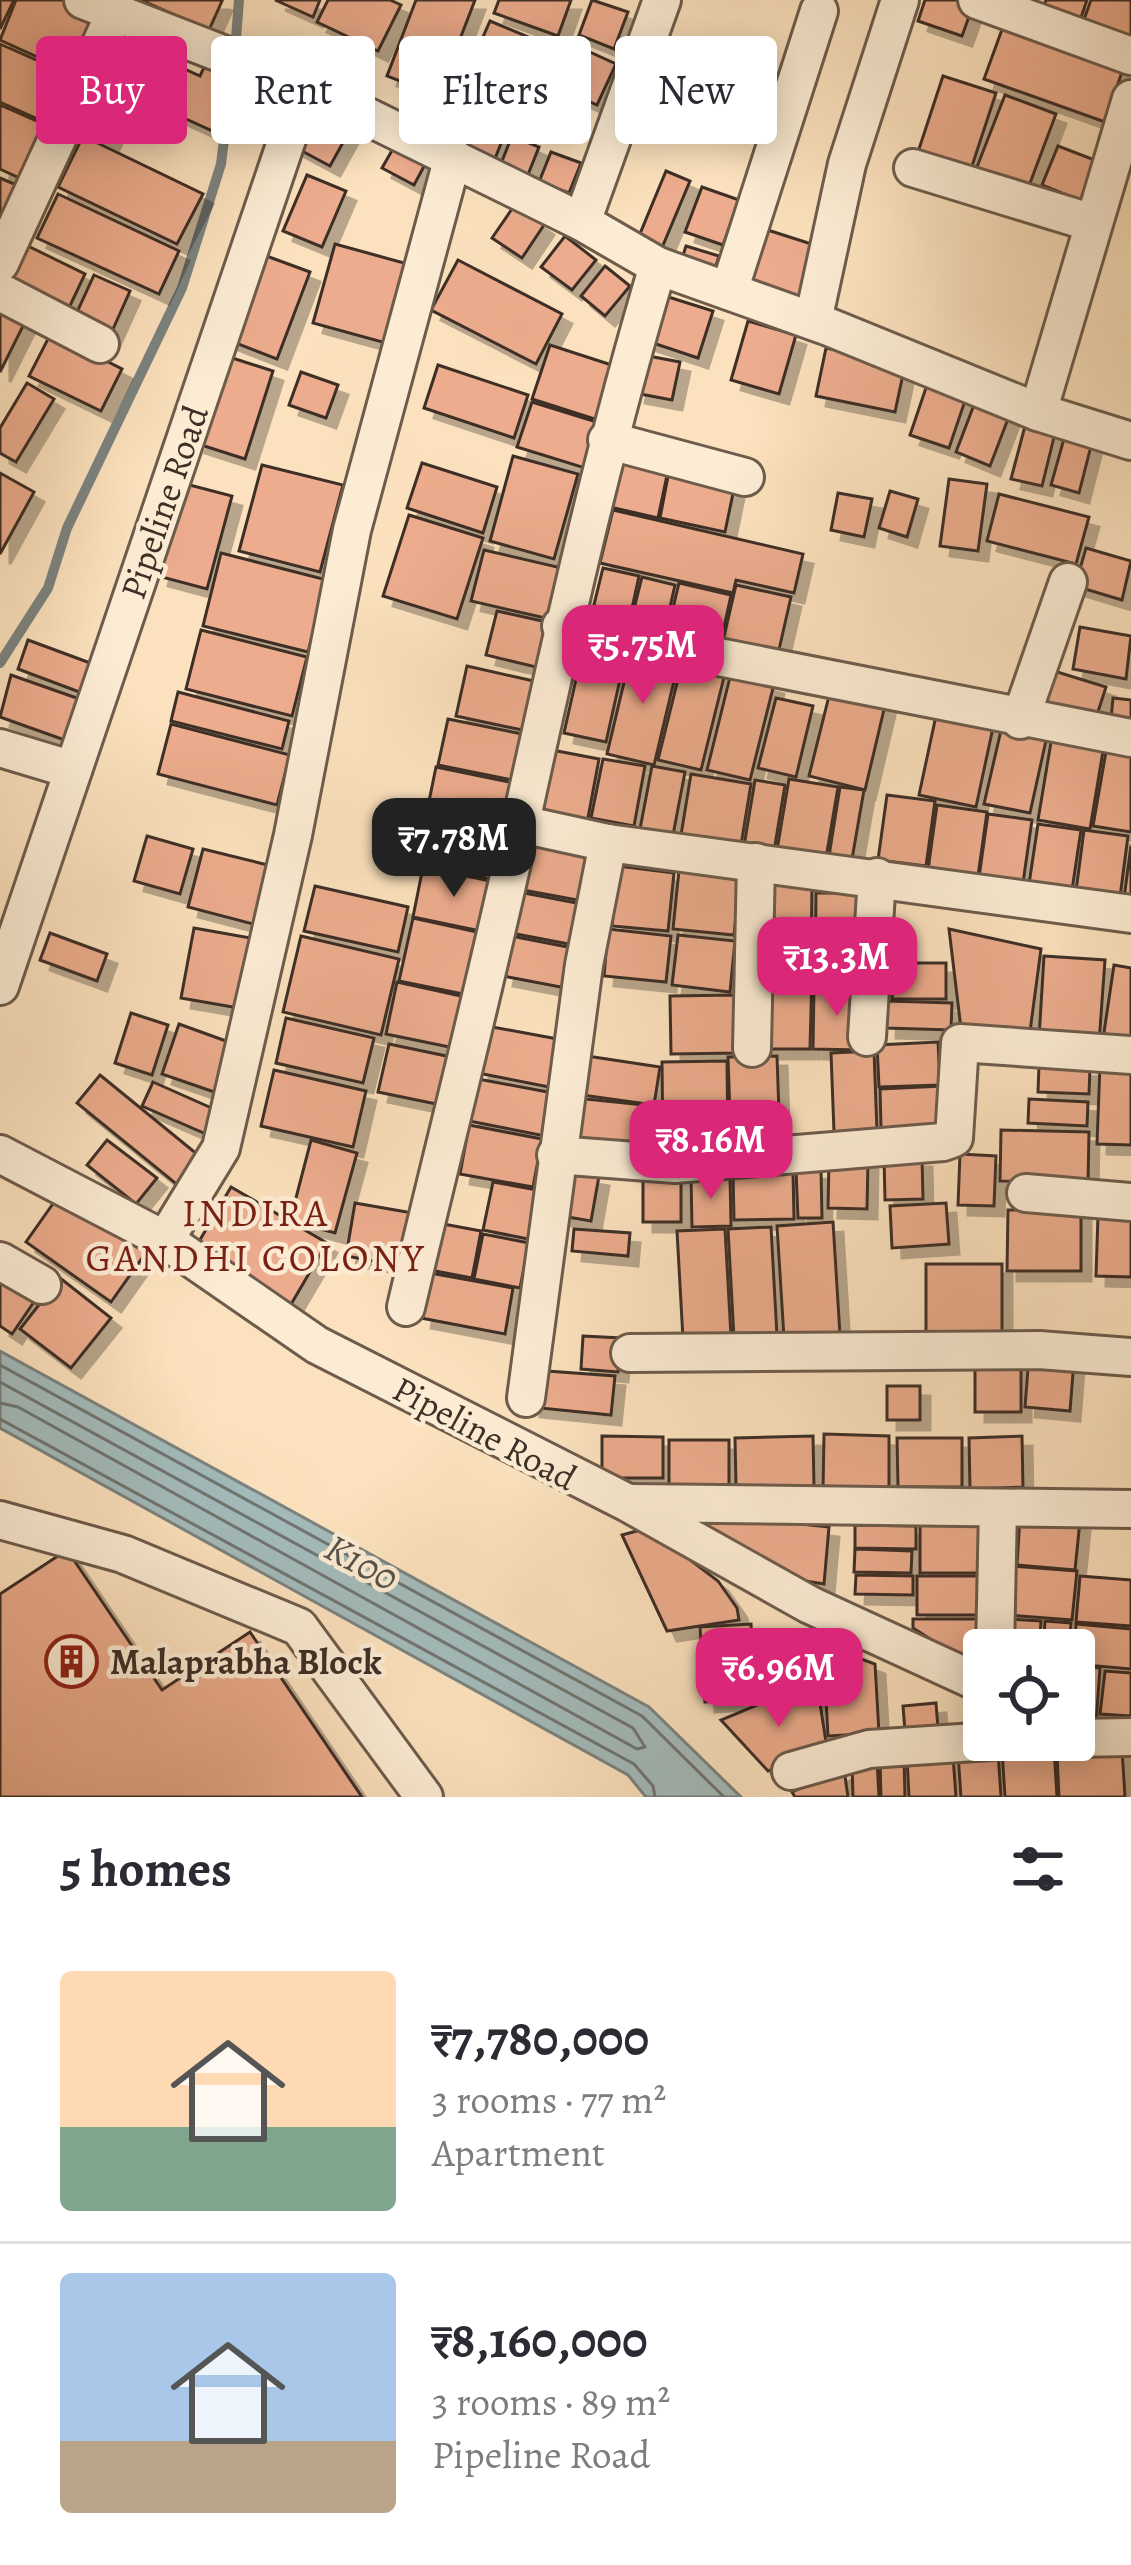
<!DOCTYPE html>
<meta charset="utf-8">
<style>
body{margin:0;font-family:Alegreya,serif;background:#f2f2f3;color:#2b2b33;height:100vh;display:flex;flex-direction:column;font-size:45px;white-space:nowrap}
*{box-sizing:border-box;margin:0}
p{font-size:39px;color:#7c7c81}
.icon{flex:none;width:66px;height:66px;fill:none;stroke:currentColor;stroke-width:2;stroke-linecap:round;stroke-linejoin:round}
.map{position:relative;height:1797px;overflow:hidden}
.panel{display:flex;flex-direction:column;background:#fff;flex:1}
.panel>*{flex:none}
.banner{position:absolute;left:36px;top:36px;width:1059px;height:108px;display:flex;gap:24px}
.buttons{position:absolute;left:963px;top:1629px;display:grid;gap:24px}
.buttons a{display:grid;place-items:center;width:132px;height:132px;border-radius:12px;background:#fff;box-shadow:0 6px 30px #0003;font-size:60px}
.price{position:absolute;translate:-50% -102px;padding:0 27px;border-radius:24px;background:#db2777;color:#fff;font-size:39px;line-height:78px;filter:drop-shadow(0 3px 6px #0008)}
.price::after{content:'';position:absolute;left:50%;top:72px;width:36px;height:27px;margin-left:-18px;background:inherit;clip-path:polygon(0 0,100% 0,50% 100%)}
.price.current{background:#222;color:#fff}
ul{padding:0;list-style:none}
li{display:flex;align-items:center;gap:36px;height:300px;padding:0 60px}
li+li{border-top:3px solid #e1e1e2}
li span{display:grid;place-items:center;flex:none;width:336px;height:240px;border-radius:12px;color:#555}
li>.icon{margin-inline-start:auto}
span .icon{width:144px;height:144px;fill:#fffc;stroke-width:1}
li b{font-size:51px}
h2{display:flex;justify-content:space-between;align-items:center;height:144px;padding:0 60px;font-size:51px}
.tag{padding:0 42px;border-radius:12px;background:#fff;box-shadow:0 6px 30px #0003;font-size:42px;line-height:108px}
.tag.current{background:#db2777;color:#fff}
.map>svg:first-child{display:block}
</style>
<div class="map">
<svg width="1131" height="1797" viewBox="0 0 1131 1797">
<defs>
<filter id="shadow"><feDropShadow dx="10" dy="10" stdDeviation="0" flood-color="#0004"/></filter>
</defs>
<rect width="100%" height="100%" fill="#fbe1bd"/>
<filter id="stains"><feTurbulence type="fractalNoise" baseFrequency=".00167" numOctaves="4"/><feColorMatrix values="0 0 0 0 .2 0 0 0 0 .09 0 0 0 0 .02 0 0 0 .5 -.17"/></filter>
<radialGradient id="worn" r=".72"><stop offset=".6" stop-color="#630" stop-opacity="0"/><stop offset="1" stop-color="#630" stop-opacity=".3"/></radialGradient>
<polygon fill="#a3bbbb" stroke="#7b8380" stroke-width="3" points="0,1351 649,1707 741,1797 646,1797 628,1775 0,1428"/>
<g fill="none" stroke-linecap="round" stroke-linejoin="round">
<g stroke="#707571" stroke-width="3">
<polyline points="0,1365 642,1716 724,1797"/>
<polyline points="0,1382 633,1728 645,1747 637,1749 18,1407 0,1403"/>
<polyline points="0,1419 634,1764 653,1786 655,1797"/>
</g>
<g stroke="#7b8380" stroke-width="10">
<polyline points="235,51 239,0"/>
<polyline points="0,663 48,588 67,528 182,288 221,164 229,99"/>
</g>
</g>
<g fill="#ecac8d" stroke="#3e2f27" stroke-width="3" filter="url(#shadow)">
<polygon points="0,0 14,0 0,29"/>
<polygon points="16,0 66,0 100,15 73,73 0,40"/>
<polygon points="141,0 219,0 222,1 209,30"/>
<polygon points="275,0 320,0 313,17"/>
<polygon points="328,0 390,0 401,5 378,51 317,22"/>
<polygon points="416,0 475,0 438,96 387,76"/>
<polygon points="499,0 571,0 558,36 494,13"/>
<polygon points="592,0 628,12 614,49 579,35"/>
<polygon points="925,0 975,0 962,36 918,21"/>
<polygon points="1046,0 1087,0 1077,29 1040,17"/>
<polygon points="1091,0 1131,0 1131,45 1081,28"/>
<polygon points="490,21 545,44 523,94 468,71"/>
<polygon points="1004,24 1124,66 1105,122 984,79"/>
<polygon points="559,38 616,64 597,105 540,79"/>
<polygon points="126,42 200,76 206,63 242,80 217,133 107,83"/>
<polygon points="0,44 63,72 40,120 0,102"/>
<polygon points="943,76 996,93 971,169 918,152"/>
<polygon points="466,80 518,101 494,161 442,140"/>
<polygon points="92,81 129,99 109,140 72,123"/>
<polygon points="1005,95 1056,114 1027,191 975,172"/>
<polygon points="316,97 356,119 330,166 289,144"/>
<polygon points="0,105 48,126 24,180 0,169"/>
<polygon points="83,136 203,194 177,244 58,187"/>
<polygon points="512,136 539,147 525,182 498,171"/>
<polygon points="398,140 429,157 414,185 382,168"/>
<polygon points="1058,146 1100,162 1084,202 1042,185"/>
<polygon points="551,152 581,163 569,193 539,182"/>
<polygon points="666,171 690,181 661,250 637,241"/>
<polygon points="307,175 346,191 322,247 283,231"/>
<polygon points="0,178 19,186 0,228"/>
<polygon points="702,187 739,200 723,245 685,232"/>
<polygon points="58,194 179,251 159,294 37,238"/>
<polygon points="514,206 544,225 522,258 492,238"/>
<polygon points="752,225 824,248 804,312 731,289"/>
<polygon points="565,236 596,260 572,290 541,267"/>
<polygon points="335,244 415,266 393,345 313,323"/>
<polygon points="28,246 85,274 68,310 10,282"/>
<polygon points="686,246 719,256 711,282 678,271"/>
<polygon points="261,254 310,272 277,359 228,340"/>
<polygon points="458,260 562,314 536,364 431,310"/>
<polygon points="605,266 630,286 605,316 581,296"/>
<polygon points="94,275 130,291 109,338 73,321"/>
<polygon points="662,295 713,311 698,358 647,341"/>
<polygon points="0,312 24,324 0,372"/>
<polygon points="748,321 796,335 779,394 731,380"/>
<polygon points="51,333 122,369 101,411 29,376"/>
<polygon points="550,345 624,369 607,423 532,399"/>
<polygon points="826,348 905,365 895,412 816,396"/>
<polygon points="223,355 273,371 245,459 195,443"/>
<polygon points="643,355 680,362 672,400 635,393"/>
<polygon points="438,365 528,395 514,438 424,408"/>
<polygon points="301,372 338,385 326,418 289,405"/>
<polygon points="928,382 967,395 949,448 910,435"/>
<polygon points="27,383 54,399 16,462 0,453 0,428"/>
<polygon points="977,397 1011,411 990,466 956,452"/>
<polygon points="532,402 603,424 588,469 517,447"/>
<polygon points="1026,422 1056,429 1042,486 1011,479"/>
<polygon points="1065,435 1092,442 1079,493 1051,485"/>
<polygon points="622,451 670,461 658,518 610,507"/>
<polygon points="513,456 578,474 554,559 490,541"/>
<polygon points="422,463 497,487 483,533 407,508"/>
<polygon points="262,465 343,485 320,572 239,551"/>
<polygon points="670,466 736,479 725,532 660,518"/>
<polygon points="0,473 34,492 0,554"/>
<polygon points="949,479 987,484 978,551 940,546"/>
<polygon points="182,483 232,496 207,589 158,576"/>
<polygon points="890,491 918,499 907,537 879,528"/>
<polygon points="838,493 872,499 864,537 831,530"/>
<polygon points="999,494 1089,517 1076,564 987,541"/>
<polygon points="613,510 803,554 794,593 736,580 733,593 600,563"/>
<polygon points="409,515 483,538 457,619 383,596"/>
<polygon points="1086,548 1131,561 1122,600 1075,586"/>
<polygon points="484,550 566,569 554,620 471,601"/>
<polygon points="221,553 327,580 308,652 203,626"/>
<polygon points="603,568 639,576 629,622 592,613"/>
<polygon points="642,577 675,585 665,629 631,621"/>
<polygon points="679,583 731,595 721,641 668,629"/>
<polygon points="736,585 791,597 778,654 723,641"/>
<polygon points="497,611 551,623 540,668 486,655"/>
<polygon points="1080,627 1131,636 1126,679 1073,669"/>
<polygon points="201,630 307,657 292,716 186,689"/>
<polygon points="28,640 101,667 90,696 18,669"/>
<polygon points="632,649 679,660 654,765 607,754"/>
<polygon points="581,657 623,666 606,742 564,733"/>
<polygon points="683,659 726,669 701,770 658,760"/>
<polygon points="467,666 538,682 527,731 456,716"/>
<polygon points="1054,671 1106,687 1096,718 1044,701"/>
<polygon points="731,673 774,684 750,780 707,770"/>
<polygon points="11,675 88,702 73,743 0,717"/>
<polygon points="831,688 886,701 865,790 809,776"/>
<polygon points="178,692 289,721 282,749 171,721"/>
<polygon points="776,698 813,706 796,777 758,768"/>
<polygon points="1113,698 1131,700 1131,732 1110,730"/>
<polygon points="937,711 994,723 976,807 919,795"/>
<polygon points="448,719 527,735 517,781 438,765"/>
<polygon points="171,724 290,755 277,805 158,774"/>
<polygon points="1002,726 1047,736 1030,813 984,804"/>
<polygon points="1052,736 1104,745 1090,829 1038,820"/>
<polygon points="1107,746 1131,750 1131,832 1093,826"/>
<polygon points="552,750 599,759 587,823 540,813"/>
<polygon points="603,759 645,766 634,826 591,818"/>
<polygon points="652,766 685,772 673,835 640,829"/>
<polygon points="436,767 518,784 508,834 426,816"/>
<polygon points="691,774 751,784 741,845 681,835"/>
<polygon points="789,779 838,787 826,858 777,850"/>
<polygon points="755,780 785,785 774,851 744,846"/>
<polygon points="840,787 864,790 852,859 829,856"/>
<polygon points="887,795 935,801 926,866 878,860"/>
<polygon points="937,805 987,812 978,876 928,870"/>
<polygon points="988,814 1032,820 1023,883 979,877"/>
<polygon points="430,821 505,837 495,880 422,864"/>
<polygon points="1038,824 1081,830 1072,890 1029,884"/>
<polygon points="1084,830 1128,836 1120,897 1076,891"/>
<polygon points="147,836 193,849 180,894 134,881"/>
<polygon points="532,845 596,857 588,902 523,890"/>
<polygon points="1131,846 1131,899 1124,898"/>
<polygon points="203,849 276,867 261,926 188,907"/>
<polygon points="618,866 674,873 668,931 612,926"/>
<polygon points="423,867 495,882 485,932 413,917"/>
<polygon points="679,870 740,876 734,935 673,929"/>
<polygon points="764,883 812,884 811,965 763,964"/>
<polygon points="315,886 408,907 398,952 304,931"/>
<polygon points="519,892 587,905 579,946 511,933"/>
<polygon points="816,893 867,893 865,985 815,985"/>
<polygon points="413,918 486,934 473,996 399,981"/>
<polygon points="194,928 262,940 250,1010 181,998"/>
<polygon points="608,929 671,936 666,982 604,976"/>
<polygon points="949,929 1041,949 1029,1039 962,1037"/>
<polygon points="50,933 107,954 97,981 40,960"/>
<polygon points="678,935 735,941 730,992 672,985"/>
<polygon points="301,936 399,959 381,1035 283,1012"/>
<polygon points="511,936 578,949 571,989 503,976"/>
<polygon points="1044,956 1105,960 1099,1043 1039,1038"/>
<polygon points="893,963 946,963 946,999 892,999"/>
<polygon points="1114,965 1131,968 1131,1042 1103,1039"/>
<polygon points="761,969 812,970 810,1049 759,1049"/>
<polygon points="397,982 470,998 459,1049 386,1034"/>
<polygon points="814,988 861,988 861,1050 813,1049"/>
<polygon points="736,995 737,1053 671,1054 670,996"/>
<polygon points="887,1001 952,1003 951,1030 886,1028"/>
<polygon points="131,1013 168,1025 152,1075 115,1063"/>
<polygon points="286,1018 374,1038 363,1083 276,1063"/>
<polygon points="179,1024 237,1045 220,1094 162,1074"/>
<polygon points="487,1026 563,1040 554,1088 478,1073"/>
<polygon points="938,1042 940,1085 879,1087 877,1045"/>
<polygon points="389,1044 451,1057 441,1105 378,1092"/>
<polygon points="874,1051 877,1131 834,1132 831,1053"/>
<polygon points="587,1056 660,1067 654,1105 582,1095"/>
<polygon points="777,1056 780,1143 731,1145 728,1057"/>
<polygon points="727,1061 728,1146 663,1146 662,1062"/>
<polygon points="1100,1064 1131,1065 1131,1145 1097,1144"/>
<polygon points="1039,1065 1090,1067 1089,1094 1038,1092"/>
<polygon points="274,1070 366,1091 353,1147 261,1126"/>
<polygon points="100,1075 203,1159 180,1187 77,1103"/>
<polygon points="478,1079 553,1093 545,1136 469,1121"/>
<polygon points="153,1082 216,1110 206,1134 142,1106"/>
<polygon points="944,1086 946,1126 881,1128 880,1089"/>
<polygon points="576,1098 654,1106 650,1152 572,1145"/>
<polygon points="1029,1099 1088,1102 1087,1126 1028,1123"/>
<polygon points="469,1125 542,1139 533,1187 460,1174"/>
<polygon points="1001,1130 1089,1132 1088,1182 1000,1181"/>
<polygon points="107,1140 157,1178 136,1204 87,1165"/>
<polygon points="311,1140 357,1153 335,1233 290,1221"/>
<polygon points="960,1154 996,1156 994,1206 958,1205"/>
<polygon points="884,1157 922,1157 923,1199 885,1200"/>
<polygon points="829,1160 868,1160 867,1209 828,1208"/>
<polygon points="821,1169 822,1218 798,1218 796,1170"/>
<polygon points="563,1170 599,1176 591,1221 556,1215"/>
<rect x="643" y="1170" width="38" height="52"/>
<polygon points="793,1172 794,1219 734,1220 733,1174"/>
<polygon points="730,1176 731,1226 692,1227 691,1177"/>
<polygon points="493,1182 537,1190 528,1239 483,1230"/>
<polygon points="231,1187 327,1243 290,1306 194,1250"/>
<polygon points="62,1191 147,1251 111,1302 26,1242"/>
<polygon points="355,1203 424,1215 415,1268 346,1256"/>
<polygon points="946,1203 949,1244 892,1248 890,1206"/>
<polygon points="1008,1210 1081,1210 1081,1271 1007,1271"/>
<polygon points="1098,1215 1131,1216 1131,1277 1096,1276"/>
<polygon points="833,1222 840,1335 784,1338 777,1226"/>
<polygon points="438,1223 481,1231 472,1278 430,1270"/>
<polygon points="771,1227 777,1336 734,1338 728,1229"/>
<polygon points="574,1229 630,1233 628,1256 572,1251"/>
<polygon points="725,1229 731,1336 683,1339 677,1231"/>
<polygon points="483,1234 529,1243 520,1288 474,1279"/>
<polygon points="0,1243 51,1277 12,1334 0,1326"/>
<rect x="926" y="1264" width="76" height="70"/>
<polygon points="430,1273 513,1288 505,1334 421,1318"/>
<polygon points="60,1278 111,1318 71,1368 20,1329"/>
<polygon points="583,1336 621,1338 618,1372 581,1369"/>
<polygon points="1029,1356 1074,1360 1070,1411 1025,1407"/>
<rect x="975" y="1360" width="46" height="52"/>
<polygon points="533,1370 615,1376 611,1415 530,1407"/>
<rect x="887" y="1386" width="33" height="34"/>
<polygon points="824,1434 889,1436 889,1491 823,1490"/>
<polygon points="602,1436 663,1437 663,1478 602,1478"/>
<polygon points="813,1436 814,1486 736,1487 735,1438"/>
<polygon points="1022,1436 1023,1487 970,1489 969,1438"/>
<polygon points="897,1438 962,1438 962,1487 898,1487"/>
<rect x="669" y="1440" width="60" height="45"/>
<polygon points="706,1514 829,1527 824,1584 787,1578 700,1533"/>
<polygon points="1020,1516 1080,1521 1075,1570 1017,1565"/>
<polygon points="920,1524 987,1525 987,1573 920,1573"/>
<polygon points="855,1525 916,1526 916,1549 855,1548"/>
<polygon points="648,1528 718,1581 737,1608 739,1620 667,1631 622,1535"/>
<polygon points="855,1549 912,1551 911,1573 854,1572"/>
<polygon points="67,1550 162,1690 250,1632 362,1797 0,1797 0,1594"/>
<polygon points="1011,1566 1077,1571 1072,1620 1007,1615"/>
<polygon points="856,1575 913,1576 913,1595 855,1594"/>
<rect x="917" y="1576" width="66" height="39"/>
<polygon points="1080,1576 1131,1580 1131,1626 1076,1622"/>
<polygon points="913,1619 983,1619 983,1654 954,1654 913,1628"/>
<polygon points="1008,1619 1041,1621 1039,1650 1006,1650"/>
<polygon points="1045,1621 1071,1623 1069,1650 1043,1650"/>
<polygon points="751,1624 755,1699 705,1702 700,1627"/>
<polygon points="1076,1624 1131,1629 1131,1669 1074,1664"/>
<polygon points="818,1644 821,1692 759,1695 757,1646"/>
<polygon points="823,1645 875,1664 879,1733 828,1736"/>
<polygon points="1074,1666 1100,1668 1096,1723 1074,1721"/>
<polygon points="1105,1671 1131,1673 1131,1716 1100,1714"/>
<polygon points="819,1697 826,1742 768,1771 721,1720 767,1701"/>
<polygon points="936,1703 938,1728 905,1731 903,1706"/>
<polygon points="1054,1748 1057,1797 1005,1797 1002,1751"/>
<polygon points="1122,1749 1125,1797 1059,1797 1057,1753"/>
<polygon points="998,1751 1001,1797 961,1797 958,1754"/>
<polygon points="953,1756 956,1797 909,1797 907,1758"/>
<polygon points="904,1759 905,1797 881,1797 880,1760"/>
<polygon points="877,1761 879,1797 853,1797 852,1762"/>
<polygon points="844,1769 848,1797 795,1797 792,1792"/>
</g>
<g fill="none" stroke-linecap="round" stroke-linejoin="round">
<defs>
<g id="street">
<polyline points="83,0 305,86 582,222 658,266 829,327 1038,412 1131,441"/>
<polyline points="977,0 1131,56"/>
<polyline points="913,168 1093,223"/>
<polyline points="582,222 662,0"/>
<polyline points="0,263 115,13"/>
<polyline points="729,291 819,11"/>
<polyline points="0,292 100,344"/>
<polyline points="813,321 847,164 900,0"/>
<polyline points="1038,412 1131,99"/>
<polyline points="607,440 745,477"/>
<polyline points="561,626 1131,738"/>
<polyline points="1020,720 1068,582"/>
<polyline points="0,748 73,770"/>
<polyline points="521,824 608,843 1131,914"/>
<polyline points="0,986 305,86"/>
<polyline points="867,1037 877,877"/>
<polyline points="752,1048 756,862"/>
<polyline points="0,1154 165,1240 317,1345 628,1503 810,1605 984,1685"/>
<polyline points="556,1155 675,1164 943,1142 954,1138 960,1043 1131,1055"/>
<polyline points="1026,1193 1131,1202"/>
<polyline points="165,1240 221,1148 293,835 352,530 453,157"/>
<polyline points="0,1261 42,1285"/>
<path d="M406,1307C444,1146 486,984 521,822C562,634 603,450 658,266"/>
<polyline points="630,1353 1039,1350 1131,1357"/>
<polyline points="526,1398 584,965 608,843"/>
<polyline points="632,1503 1131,1509"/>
<polyline points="0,1520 123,1554 299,1627 424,1797"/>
<polyline points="995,1650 998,1508"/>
<polyline points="1074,1738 1131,1737"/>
<polyline points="791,1771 869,1749 1006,1740"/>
</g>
</defs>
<use href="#street" stroke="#6d5c4c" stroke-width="42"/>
<use href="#street" stroke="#fcecd4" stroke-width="36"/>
</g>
<defs>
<symbol id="building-ring" viewBox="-11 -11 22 22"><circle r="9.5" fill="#fcecd4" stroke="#8f2418" stroke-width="1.5"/><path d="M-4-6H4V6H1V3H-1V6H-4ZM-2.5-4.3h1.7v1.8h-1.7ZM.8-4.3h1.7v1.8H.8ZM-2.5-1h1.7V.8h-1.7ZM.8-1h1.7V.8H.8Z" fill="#8f2418"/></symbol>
</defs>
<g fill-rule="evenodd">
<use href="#building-ring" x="42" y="1632" width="59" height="59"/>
</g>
<g text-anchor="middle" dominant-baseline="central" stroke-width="9" stroke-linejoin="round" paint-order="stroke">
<g font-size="36" fill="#3e2f27" stroke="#fcecd4">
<text transform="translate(164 502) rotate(-71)">Pipeline Road</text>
<text transform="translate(485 1433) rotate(28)">Pipeline Road</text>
</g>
<g font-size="36" font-weight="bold" fill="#3e2f27" stroke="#fcecd4" text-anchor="start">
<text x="110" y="1661">Malaprabha Block</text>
</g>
<g font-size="39" letter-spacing="3" fill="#7a1f14" stroke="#fcecd4">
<text x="256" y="1212">INDIRA<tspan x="256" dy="45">GANDHI COLONY</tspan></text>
</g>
<g font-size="39" font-style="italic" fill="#57524c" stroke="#fcecd4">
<text transform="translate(362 1562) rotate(28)">K100</text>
</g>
</g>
<rect width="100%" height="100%" filter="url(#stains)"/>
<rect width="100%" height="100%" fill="url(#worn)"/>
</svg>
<div class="buttons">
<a><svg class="icon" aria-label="locate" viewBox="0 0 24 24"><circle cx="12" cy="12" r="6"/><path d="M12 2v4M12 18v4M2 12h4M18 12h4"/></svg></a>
</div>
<b class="price" style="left:643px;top:707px">₹5.75M</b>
<b class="price current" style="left:454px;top:900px">₹7.78M</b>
<b class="price" style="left:837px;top:1019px">₹13.3M</b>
<b class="price" style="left:711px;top:1202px">₹8.16M</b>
<b class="price" style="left:779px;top:1730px">₹6.96M</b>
<div class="banner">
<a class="tag current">Buy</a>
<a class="tag">Rent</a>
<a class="tag">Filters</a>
<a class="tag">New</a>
</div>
</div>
<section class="panel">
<h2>5 homes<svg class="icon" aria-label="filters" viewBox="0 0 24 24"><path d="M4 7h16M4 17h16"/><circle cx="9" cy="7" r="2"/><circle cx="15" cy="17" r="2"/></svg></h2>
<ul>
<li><span style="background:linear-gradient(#ffd9b3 65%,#7fa58c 0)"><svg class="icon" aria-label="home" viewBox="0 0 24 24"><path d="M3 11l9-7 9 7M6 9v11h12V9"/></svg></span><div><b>₹7,780,000</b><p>3 rooms · 77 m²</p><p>Apartment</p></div></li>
<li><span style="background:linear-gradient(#a9c7e8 70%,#b9a48a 0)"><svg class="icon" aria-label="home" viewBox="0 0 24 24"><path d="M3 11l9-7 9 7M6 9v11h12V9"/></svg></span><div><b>₹8,160,000</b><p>3 rooms · 89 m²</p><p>Pipeline Road</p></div></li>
</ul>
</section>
